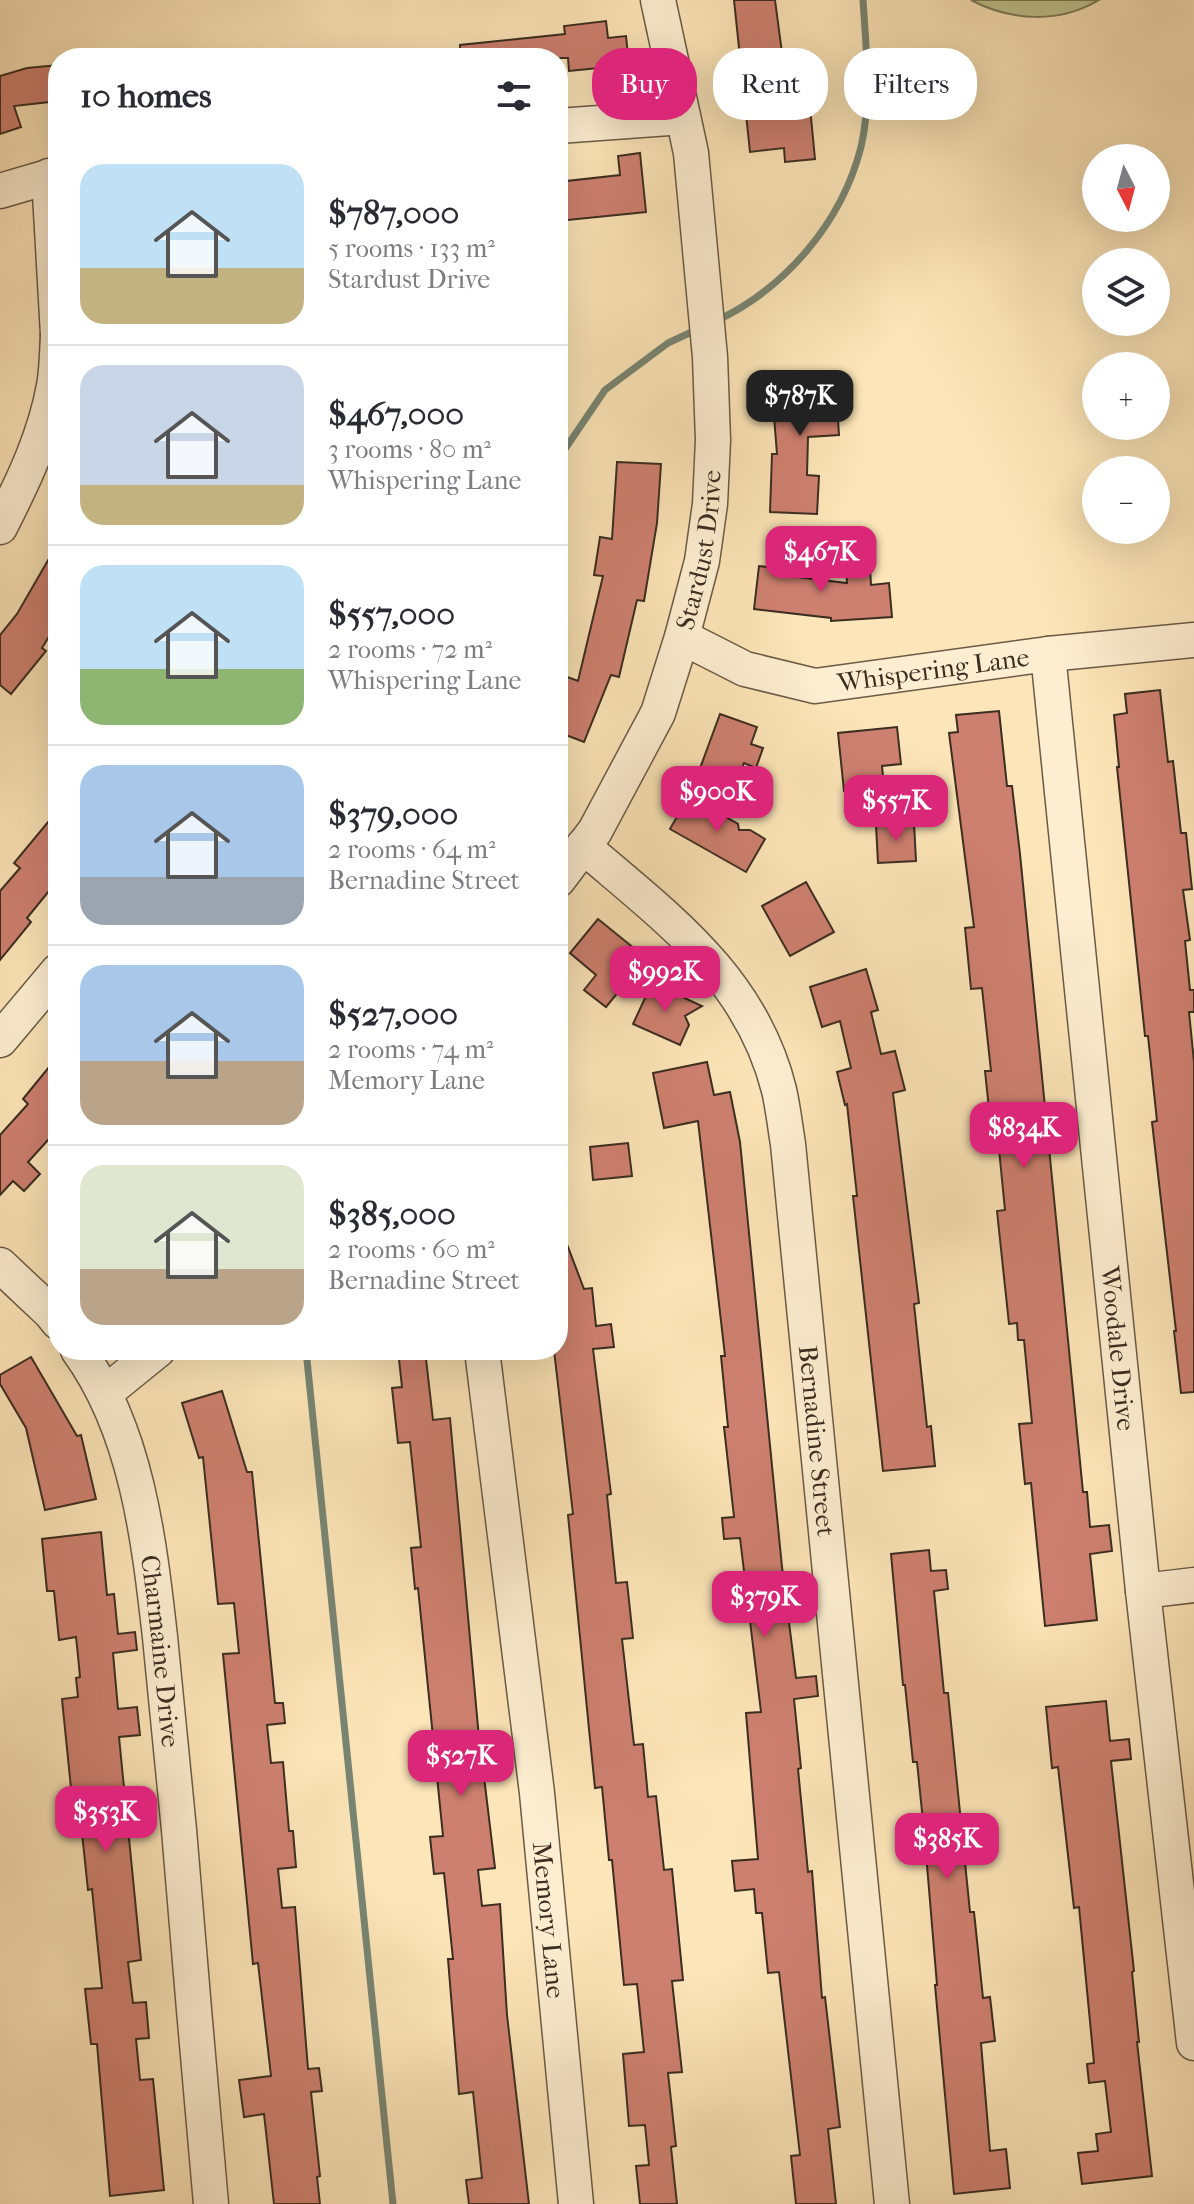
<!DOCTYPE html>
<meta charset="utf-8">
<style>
body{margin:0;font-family:"IM FELL French Canon",serif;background:#f7f7f7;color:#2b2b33;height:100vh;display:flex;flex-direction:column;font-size:30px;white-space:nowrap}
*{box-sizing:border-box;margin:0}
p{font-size:26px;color:#7c7c81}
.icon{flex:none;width:44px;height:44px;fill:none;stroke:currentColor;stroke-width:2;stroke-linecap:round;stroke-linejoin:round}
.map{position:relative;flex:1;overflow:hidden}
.side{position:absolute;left:48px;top:48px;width:520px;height:1312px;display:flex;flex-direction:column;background:#fff;border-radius:32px;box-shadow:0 8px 32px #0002}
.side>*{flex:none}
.guide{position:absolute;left:592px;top:48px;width:482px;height:72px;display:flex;gap:16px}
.needle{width:52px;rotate:174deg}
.controls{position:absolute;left:1082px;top:144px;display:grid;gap:16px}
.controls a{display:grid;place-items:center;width:88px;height:88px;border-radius:50%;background:#fff;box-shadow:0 8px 32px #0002;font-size:40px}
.price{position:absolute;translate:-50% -68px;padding:0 18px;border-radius:16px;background:#db2777;color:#fff;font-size:26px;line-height:52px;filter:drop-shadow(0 2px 4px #0008)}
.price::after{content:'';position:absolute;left:50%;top:48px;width:24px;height:18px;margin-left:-12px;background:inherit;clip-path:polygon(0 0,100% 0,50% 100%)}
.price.selected{background:#222;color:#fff}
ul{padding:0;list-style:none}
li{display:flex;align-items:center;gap:24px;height:200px;padding:0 32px}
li+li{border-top:2px solid #e1e1e2}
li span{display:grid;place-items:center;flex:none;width:224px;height:160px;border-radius:24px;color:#555}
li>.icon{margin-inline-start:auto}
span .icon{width:96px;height:96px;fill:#fffc;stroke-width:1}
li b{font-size:34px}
h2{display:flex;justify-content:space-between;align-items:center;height:96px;padding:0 32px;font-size:34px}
.pill{padding:0 28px;border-radius:32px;background:#fff;box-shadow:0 8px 32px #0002;font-size:28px;line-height:72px}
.pill.selected{background:#db2777;color:#fff}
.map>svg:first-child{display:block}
</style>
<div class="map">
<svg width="1194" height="2204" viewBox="0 0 1194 2204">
<rect width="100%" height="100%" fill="#fce5b8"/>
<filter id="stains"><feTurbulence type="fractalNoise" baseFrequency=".0025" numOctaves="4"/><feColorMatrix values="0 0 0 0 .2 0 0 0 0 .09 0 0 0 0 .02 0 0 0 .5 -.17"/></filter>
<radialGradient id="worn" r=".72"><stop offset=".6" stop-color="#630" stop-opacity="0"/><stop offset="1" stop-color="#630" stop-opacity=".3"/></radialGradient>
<path fill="#bec590" stroke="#7c7958" stroke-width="2" d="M971,0H1099C1059,24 1011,21 971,0Z"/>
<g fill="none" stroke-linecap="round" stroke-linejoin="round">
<g stroke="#788573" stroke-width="7">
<path d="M716,321C786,288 842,222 861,147C872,101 866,47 863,0"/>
<polyline points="558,466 561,455 605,390 668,343 698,329"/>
<polyline points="306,1350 393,2204"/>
</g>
</g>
<g fill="#ce8070" stroke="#3b2d20" stroke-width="2">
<polygon points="734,0 775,0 788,98 809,97 815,159 785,162 784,148 750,152"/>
<polygon points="606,21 608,38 626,36 629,65 569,71 568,58 460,58 460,45 565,34 564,26"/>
<polygon points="58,65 58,101 14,106 21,127 0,134 0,76 27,68"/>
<polygon points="640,153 646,212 558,221 558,182 620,175 618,156"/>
<polygon points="835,374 839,435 808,437 807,475 819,476 817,514 770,512 772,454 777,454 771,379"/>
<polygon points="617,462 661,464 657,523 644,601 637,600 619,677 611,675 584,742 558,732 558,694 565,676 578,681 603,576 594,575 600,537 612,539"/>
<polygon points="58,543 58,622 42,648 46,651 11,694 0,685 0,635 17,614"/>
<polygon points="776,559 798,562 796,577 847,583 846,570 870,568 871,585 889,583 892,617 831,621 831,618 754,609 759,566 775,568"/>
<polygon points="1160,690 1168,762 1173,761 1181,833 1186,833 1192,889 1183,890 1190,940 1185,941 1190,990 1194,990 1194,1012 1189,1012 1194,1062 1194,1392 1181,1393 1174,1331 1176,1331 1152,1122 1157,1121 1148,1036 1145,1036 1117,767 1119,767 1114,715 1127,713 1125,694"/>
<polygon points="999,711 1007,786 1012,786 1020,854 1083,1492 1087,1492 1090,1527 1109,1525 1112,1551 1090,1554 1097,1620 1045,1626 1031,1483 1025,1484 1019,1424 1032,1423 1024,1340 1018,1340 1017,1323 1009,1324 997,1211 1005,1210 995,1109 989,1109 985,1071 991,1071 982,988 971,989 965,928 974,927 949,733 958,732 956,715"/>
<polygon points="720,714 757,727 751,744 763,748 756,768 744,763 736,784 699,771"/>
<polygon points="897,727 901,764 882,766 884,787 844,791 838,733"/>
<polygon points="689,796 738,824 739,830 750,830 765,839 746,872 670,829"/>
<polygon points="58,810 58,880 27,918 31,922 0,960 0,891 20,868 14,863"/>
<polygon points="914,823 916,861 878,863 876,825"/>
<polygon points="806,882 834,932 790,956 762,906"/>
<polygon points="598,919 646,958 606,1007 584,990 596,975 570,953"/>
<polygon points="866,969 878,1010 871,1012 881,1054 895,1051 905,1090 893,1093 919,1303 914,1304 927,1427 931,1426 935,1466 883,1471 853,1196 857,1196 847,1104 845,1105 837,1072 851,1068 840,1021 822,1027 810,987"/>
<polygon points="652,983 702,1006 685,1016 689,1025 680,1045 633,1024"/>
<polygon points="58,1056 58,1129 28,1162 40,1174 24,1191 13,1181 0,1195 0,1135 28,1104 23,1099"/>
<polygon points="707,1062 714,1095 730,1092 740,1142 782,1567 796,1678 816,1676 818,1696 794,1699 801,1768 798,1769 808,1872 812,1871 822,1998 825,1997 840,2127 828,2129 836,2204 796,2204 791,2156 800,2155 779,1972 768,1973 762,1913 756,1913 754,1889 735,1891 732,1861 758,1859 746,1713 761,1712 740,1538 724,1539 722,1518 734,1517 724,1427 728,1427 721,1356 725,1356 698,1121 664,1128 653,1073"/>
<polygon points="628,1143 632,1176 593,1180 590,1147"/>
<polygon points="560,1226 584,1289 592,1288 596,1326 611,1324 614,1347 593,1349 611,1494 607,1495 616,1583 627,1582 633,1638 622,1639 634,1745 643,1744 648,1797 656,1796 664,1870 672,1869 683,1980 672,1981 682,2072 668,2073 676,2146 671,2147 677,2204 640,2204 636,2166 649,2165 645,2125 629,2126 623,2054 644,2052 637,1984 624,1985 612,1860 609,1860 602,1787 595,1788 589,1729 568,1515 573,1514 554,1350 558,1350"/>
<polygon points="398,1350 425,1350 433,1420 450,1418 478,1727 495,1868 478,1870 482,1906 500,1904 507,2015 529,2204 469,2204 466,2180 482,2178 473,2092 459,2094 448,1959 453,1959 444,1873 434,1874 430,1837 443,1836 418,1588 415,1589 411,1548 421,1547 410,1442 398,1443 392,1388 402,1387"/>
<polygon points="31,1357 77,1436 81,1435 96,1499 45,1510 26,1428 0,1384 0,1375"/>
<polygon points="222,1391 247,1472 252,1472 275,1703 283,1703 285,1723 267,1725 271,1763 283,1762 289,1831 293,1831 296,1867 278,1869 282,1908 295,1907 308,2069 319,2068 322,2091 311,2092 320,2176 317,2177 320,2204 274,2204 264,2114 244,2117 239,2080 271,2076 258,1963 253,1964 223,1654 239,1653 234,1603 218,1604 203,1457 199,1458 182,1403"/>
<polygon points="101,1532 107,1595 114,1594 118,1634 135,1632 137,1650 113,1653 118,1709 137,1707 140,1735 119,1737 141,1960 128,1962 133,2003 146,2002 149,2038 136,2039 140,2080 153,2079 164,2190 110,2196 97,2044 91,2044 85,1989 102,1988 92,1889 88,1890 80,1814 77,1797 72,1798 62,1699 78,1697 76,1678 80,1677 78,1656 76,1637 59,1640 54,1591 47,1591 42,1539"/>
<polygon points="929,1550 931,1571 946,1570 948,1589 934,1591 944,1693 948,1693 970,1912 974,1912 983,1998 990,1997 995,2041 981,2043 990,2151 1006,2149 1010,2188 954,2194 935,1985 937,1985 925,1841 917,1762 913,1762 905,1685 903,1685 891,1554"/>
<polygon points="1106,1701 1110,1741 1129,1739 1131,1759 1111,1761 1134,1971 1132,1972 1139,2042 1137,2042 1152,2176 1082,2184 1078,2153 1098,2151 1096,2134 1111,2132 1105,2081 1089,2083 1087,2064 1094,2063 1079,1907 1074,1908 1058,1767 1052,1768 1046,1707"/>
</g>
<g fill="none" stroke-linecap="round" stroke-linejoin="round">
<defs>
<g id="minor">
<polyline points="558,126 683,117"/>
<polyline points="49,176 58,335"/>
<polyline points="0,191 58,174"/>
<path d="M0,527C23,482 45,436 54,386C57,370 57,352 58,336"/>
<path id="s1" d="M682,637L745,669L815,686L1048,654L1194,640"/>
<path id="s2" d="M1048,654L1143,1591L1194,2043"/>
<path id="s3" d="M583,846C665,917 751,977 779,1090C783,1107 785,1126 788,1144L892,2204"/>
<path id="s4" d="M558,880L595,831L658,713L682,637L702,561L710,504L713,440L710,357L691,153L658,0"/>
<polyline points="0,1040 58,971"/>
<polyline points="0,1265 50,1312 58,1322"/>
<path id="s5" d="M78,1350C137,1431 149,1540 160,1637C167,1702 173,1766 179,1830C189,1955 200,2079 211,2204"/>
<path id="s6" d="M482,1350L537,1793L576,2204"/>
<polyline points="105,1393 158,1350"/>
<polyline points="1143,1591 1194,1585"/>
</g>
</defs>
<use href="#minor" stroke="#6b5b46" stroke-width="37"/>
<use href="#minor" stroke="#fdeed1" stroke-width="34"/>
</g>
<g text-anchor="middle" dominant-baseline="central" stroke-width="8" stroke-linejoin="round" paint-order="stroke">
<g font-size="26" fill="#3b2d20" stroke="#fdeed1">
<text stroke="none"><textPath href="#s4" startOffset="364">Stardust Drive</textPath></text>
<text stroke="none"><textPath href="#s1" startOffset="262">Whispering Lane</textPath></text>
<text stroke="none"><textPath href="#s2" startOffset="698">Woodale Drive</textPath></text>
<text stroke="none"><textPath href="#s3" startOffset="672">Bernadine Street</textPath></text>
<text stroke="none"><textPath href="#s5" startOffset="316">Charmaine Drive</textPath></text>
<text stroke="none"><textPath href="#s6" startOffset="574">Memory Lane</textPath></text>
</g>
</g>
<rect width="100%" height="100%" filter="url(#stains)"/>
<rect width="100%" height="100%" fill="url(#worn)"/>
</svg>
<div class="controls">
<a><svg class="needle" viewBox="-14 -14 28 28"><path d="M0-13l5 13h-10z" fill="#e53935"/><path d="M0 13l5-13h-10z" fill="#7c7c81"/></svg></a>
<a><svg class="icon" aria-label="layers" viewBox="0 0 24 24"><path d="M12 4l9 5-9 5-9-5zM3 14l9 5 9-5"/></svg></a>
<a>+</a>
<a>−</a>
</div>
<b class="price selected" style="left:800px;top:438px">$787K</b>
<b class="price" style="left:821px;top:594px">$467K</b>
<b class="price" style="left:717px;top:834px">$900K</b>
<b class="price" style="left:896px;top:843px">$557K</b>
<b class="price" style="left:665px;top:1014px">$992K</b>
<b class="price" style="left:1024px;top:1170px">$834K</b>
<b class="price" style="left:765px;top:1639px">$379K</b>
<b class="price" style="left:461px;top:1798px">$527K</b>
<b class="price" style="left:106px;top:1854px">$353K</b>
<b class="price" style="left:947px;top:1881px">$385K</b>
<div class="guide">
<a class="pill selected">Buy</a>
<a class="pill">Rent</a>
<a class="pill">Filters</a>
</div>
<section class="side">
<h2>10 homes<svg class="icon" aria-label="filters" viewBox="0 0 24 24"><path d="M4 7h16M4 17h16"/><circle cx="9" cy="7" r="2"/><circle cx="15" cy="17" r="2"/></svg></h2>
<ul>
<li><span style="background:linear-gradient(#bfe0f5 65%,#c2b280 0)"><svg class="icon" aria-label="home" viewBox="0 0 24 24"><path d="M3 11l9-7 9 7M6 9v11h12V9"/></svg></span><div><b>$787,000</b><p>5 rooms · 133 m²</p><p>Stardust Drive</p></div></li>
<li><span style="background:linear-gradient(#c9d6e8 75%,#c2b280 0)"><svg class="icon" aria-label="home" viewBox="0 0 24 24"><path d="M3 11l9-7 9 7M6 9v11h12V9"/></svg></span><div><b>$467,000</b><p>3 rooms · 80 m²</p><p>Whispering Lane</p></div></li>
<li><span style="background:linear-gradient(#bfe0f5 65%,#8fb573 0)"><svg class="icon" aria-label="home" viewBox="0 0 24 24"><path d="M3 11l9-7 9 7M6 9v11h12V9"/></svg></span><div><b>$557,000</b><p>2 rooms · 72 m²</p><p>Whispering Lane</p></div></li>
<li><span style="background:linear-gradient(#a9c7e8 70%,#9aa5b1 0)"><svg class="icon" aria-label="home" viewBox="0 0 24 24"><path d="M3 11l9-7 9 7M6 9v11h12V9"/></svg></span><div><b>$379,000</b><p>2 rooms · 64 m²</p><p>Bernadine Street</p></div></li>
<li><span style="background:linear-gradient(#a9c7e8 60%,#b9a48a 0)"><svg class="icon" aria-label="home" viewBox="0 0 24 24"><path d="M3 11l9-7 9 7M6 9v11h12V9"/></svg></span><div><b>$527,000</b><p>2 rooms · 74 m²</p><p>Memory Lane</p></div></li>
<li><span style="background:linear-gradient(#dfe7d0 65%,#b9a48a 0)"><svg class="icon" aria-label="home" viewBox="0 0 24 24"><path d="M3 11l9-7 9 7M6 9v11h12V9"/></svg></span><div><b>$385,000</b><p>2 rooms · 60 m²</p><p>Bernadine Street</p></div></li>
</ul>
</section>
</div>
